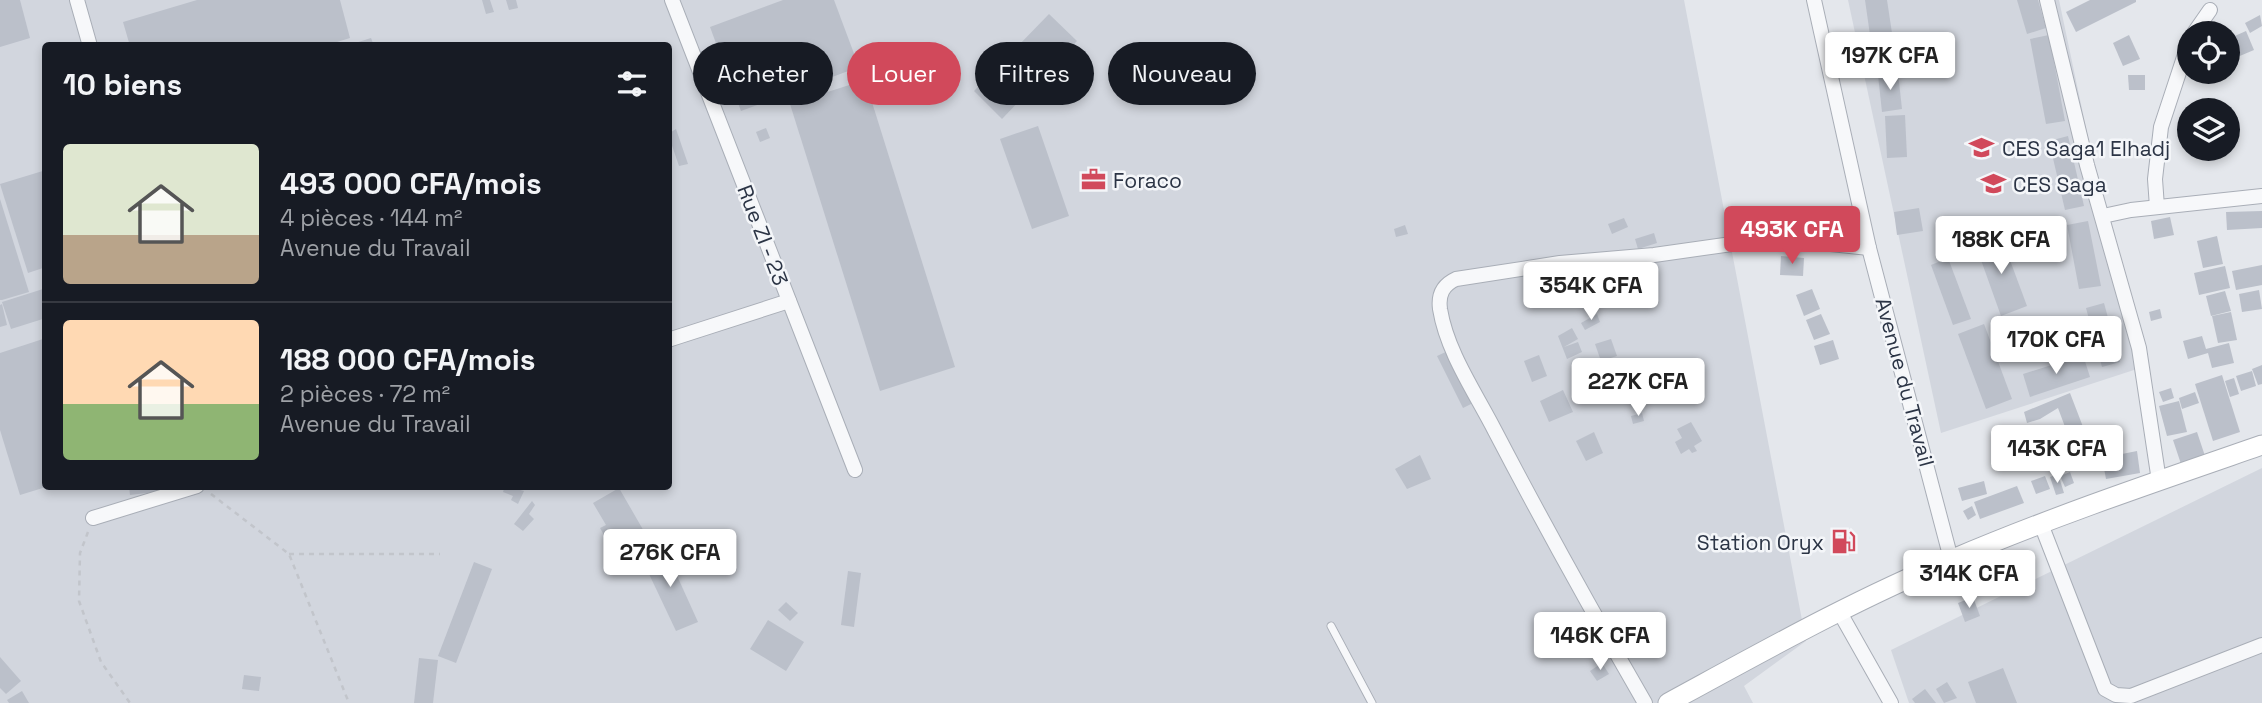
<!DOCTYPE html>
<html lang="fr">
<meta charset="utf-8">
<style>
body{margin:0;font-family:"Space Grotesk",sans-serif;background:#20242c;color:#f1f3f6;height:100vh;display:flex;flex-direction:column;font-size:26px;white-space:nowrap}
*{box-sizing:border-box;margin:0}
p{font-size:23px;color:#9ea1a6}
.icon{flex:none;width:38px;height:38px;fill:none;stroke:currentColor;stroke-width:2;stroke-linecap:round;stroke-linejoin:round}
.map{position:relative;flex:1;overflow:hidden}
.side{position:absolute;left:42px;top:42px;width:630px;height:448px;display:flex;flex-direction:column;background:#171b24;border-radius:7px;box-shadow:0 4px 10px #0003}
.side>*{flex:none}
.banner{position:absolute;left:693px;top:42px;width:665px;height:63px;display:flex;gap:14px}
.tools{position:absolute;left:2177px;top:21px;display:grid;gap:14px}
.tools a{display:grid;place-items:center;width:63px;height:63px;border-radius:50%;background:#171b24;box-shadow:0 4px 10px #0003;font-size:35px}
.price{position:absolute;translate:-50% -60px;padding:0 16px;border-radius:7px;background:#fff;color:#222;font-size:23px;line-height:46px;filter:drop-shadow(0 2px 4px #0008)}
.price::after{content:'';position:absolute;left:50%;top:42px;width:21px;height:16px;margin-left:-10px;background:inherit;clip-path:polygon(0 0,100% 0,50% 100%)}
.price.current{background:#d1495b;color:#fff}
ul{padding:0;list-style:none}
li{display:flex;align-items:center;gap:21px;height:175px;padding:0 21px}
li+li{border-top:2px solid #363941}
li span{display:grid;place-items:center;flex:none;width:196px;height:140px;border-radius:7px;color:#555}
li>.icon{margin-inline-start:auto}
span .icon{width:84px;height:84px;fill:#fffc;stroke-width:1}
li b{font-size:30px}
h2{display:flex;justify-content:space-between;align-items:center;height:84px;padding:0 21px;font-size:30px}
.tag{padding:0 24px;border-radius:32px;background:#171b24;box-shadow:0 4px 10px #0003;font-size:24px;line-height:63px}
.tag.current{background:#d1495b;color:#fff}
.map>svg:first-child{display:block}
</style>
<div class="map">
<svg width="2262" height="703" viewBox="0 0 2262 703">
<rect width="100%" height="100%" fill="#e4e7ec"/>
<g fill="#d2d6de" fill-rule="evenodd">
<path d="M0,0H1684L1806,641L1744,686L1753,703H0ZM46,46H668V486H46Z"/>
<polygon points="1848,0 2059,0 2137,369 1941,433"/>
<polygon points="2262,468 2262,703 1909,703 1891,650"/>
</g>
<g fill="#bbc0ca">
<polygon points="0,0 20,0 30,38 0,47"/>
<polygon points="197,0 340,0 350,38 324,46 130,46 123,22"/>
<polygon points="482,0 490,0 494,12 486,14"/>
<polygon points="506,0 516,0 518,8 509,10"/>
<polygon points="783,0 834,0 859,67 741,111 710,27"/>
<polygon points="1865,0 1887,0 1895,53 1873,56"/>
<polygon points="2017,0 2038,0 2046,28 2027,34"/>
<polygon points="2090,0 2136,0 2136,2 2076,32 2066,12"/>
<polygon points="1049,14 1077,41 1002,119 974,91"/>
<polygon points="2260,15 2262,26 2250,33 2245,23"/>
<polygon points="2246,31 2254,50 2235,58 2228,39"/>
<polygon points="2049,35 2065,121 2046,124 2030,39"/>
<polygon points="2129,35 2140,59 2123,66 2113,43"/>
<polygon points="371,38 374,46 349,46 349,45"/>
<polygon points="1898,73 1902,109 1882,112 1878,75"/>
<polygon points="2128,75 2145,75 2145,90 2129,90"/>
<polygon points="865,80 955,367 880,391 790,104"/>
<polygon points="1905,115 1907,157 1887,158 1885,116"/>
<polygon points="1038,126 1069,216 1032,229 1000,139"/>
<polygon points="766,128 770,138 760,142 756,132"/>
<polygon points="676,129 688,164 679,166 668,134"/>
<polygon points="2068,136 2084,206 2065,210 2049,141"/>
<polygon points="46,170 46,267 28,273 0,184"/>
<polygon points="0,199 29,292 2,300 0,300"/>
<polygon points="1919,208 1923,231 1897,235 1894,212"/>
<polygon points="2262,211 2262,228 2227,230 2226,212"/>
<polygon points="2170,217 2174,235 2154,239 2151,221"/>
<polygon points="1624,218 1628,227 1612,234 1608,224"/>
<polygon points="2088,221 2101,286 2079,289 2067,225"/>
<polygon points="1405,225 1408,234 1396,237 1394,229"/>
<polygon points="1654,233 1657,243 1638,249 1635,239"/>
<polygon points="2001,236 2027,306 2001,316 1976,246"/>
<polygon points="2217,236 2223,264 2203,268 2197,241"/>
<polygon points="1781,256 1804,258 1803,276 1780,275"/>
<polygon points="1948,258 1971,319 1953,325 1931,265"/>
<polygon points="2262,265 2262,285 2236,290 2232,271"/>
<polygon points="2225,266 2230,288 2199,295 2194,273"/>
<polygon points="43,289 46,318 11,329 2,302"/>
<polygon points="1812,289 1820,309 1804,316 1796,295"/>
<polygon points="2259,290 2262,309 2242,312 2239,294"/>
<polygon points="2225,291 2231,311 2211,316 2206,296"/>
<polygon points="2104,303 2120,362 2102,367 2086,308"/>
<polygon points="2,304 7,325 0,327 0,305"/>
<polygon points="2160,309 2162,318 2151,321 2149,312"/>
<polygon points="2231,312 2237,340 2218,343 2212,316"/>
<polygon points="1597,314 1600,322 1585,330 1581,323"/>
<polygon points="1821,314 1830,334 1814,340 1806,320"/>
<polygon points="1984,324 2012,399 1986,409 1958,334"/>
<polygon points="1572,328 1578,339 1564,347 1578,342 1582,352 1567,359 1558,336"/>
<polygon points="2202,336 2206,349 2229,343 2234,363 2212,368 2208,353 2188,359 2183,341"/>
<polygon points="46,338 46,487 20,495 0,430 0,353"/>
<polygon points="1611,339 1617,356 1601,361 1595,344"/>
<polygon points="1833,340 1839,359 1820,365 1814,346"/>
<polygon points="1450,350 1473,403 1463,408 1437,356"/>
<polygon points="1539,355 1547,376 1532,382 1524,361"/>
<polygon points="2083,355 2090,377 2030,397 2023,374"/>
<polygon points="2262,365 2262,384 2258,385 2252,369"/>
<polygon points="2252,371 2256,386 2241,391 2236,376"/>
<polygon points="1655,375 1657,386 1637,390 1635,380"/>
<polygon points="2222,375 2240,432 2213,441 2195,384"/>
<polygon points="2234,378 2239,394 2230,397 2225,381"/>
<polygon points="1634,382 1639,400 1629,402 1624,385"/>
<polygon points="2171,388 2174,398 2163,402 2159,392"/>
<polygon points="1563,390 1573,412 1549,422 1540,401"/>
<polygon points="2195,392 2199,403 2182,409 2179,398"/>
<polygon points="2070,393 2090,445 2074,451 2058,408 2040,419 2027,423 2024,412"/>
<polygon points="2179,401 2187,432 2167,436 2159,406"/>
<polygon points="1642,413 1644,421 1633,424 1631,416"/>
<polygon points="1691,422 1702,441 1694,446 1697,451 1692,453 1689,449 1681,454 1675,442 1682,438 1677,429"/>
<polygon points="1594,432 1603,453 1586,461 1576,441"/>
<polygon points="2197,432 2205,456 2181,464 2173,440"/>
<polygon points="2137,451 2140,473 2106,479 2102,458"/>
<polygon points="1420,455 1431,479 1407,489 1395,469"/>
<polygon points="2070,472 2074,483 2065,487 2060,476"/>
<polygon points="2058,474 2064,493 2056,495 2050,477"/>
<polygon points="2045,476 2050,489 2036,494 2031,481"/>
<polygon points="1984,481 1987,494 1962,501 1958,488"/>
<polygon points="129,486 171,486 171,490 130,495"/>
<polygon points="505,486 524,491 518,504 511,500 513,496 503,492"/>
<polygon points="2017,486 2024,503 1980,519 1974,502"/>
<polygon points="619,488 649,540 623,555 610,532 604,535 600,528 606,525 593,503"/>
<polygon points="532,501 535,505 529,514 534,519 523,531 514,524"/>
<polygon points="1972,506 1976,515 1968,520 1963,511"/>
<polygon points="664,547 698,622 676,631 641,557"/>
<polygon points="474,562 492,569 456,663 438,656"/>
<polygon points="848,571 861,573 854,627 841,625"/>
<polygon points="1973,597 1980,616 1965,622 1958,603"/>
<polygon points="786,602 798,613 790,621 778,610"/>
<polygon points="768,620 804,642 786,671 750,649"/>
<polygon points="0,657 21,681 6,694 0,688"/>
<polygon points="419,658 438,660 433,703 414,703"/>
<polygon points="1602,663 1609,674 1597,681 1590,671"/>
<polygon points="2003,668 2017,703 1976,703 1968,682"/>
<polygon points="244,675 261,677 259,691 242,689"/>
<polygon points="1947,682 1957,698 1944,703 1936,689"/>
<polygon points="1925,689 1936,703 1915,703 1912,699"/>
<polygon points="22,691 29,703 9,703 7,700"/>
</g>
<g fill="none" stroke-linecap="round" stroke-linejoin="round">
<defs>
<polyline id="service" points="1331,626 1372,703"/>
<g id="minor">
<polyline points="77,0 90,46"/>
<polyline points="672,0 855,470"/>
<polyline points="1814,0 1869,248 1951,559"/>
<polyline points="2047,0 2087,165 2139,348 2159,481"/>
<polyline points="2194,33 2210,10"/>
<polyline points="2157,207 2155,179 2161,127 2189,42"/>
<polyline points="2103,216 2131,210 2262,196"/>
<polyline points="668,340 789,301"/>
<polyline points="93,518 197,486"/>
<polyline points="2041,524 2105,689 2116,695 2131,696 2262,645"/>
<polyline points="1839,611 1891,703"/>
<path d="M1645,703C1593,613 1543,523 1495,431C1475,392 1447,352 1440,309C1438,294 1443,285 1456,279L1560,263L1654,255L1746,242L1802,241L1869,248"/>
</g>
<path id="secondary" d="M1668,703C1762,652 1854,600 1953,559C2054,516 2158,481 2262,445"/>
</defs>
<use href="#service" stroke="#a9aeb7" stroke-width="9"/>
<use href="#minor" stroke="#a9aeb7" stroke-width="16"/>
<use href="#secondary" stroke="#a9aeb7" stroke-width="21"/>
<g stroke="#c2c5cb" stroke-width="2.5" stroke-dasharray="5 5" stroke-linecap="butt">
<polyline points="211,494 289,554 349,703"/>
<polyline points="88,532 80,553 79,601 101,662 130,703"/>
<polyline points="289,554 440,554"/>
</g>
<use href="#service" stroke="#f7f8fa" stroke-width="7"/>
<use href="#minor" stroke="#f7f8fa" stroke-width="14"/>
<use href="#secondary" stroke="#fff" stroke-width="19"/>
</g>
<defs>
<symbol id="school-bare" viewBox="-9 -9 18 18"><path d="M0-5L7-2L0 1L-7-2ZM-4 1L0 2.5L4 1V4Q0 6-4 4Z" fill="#d1495b" stroke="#f4f6f9" stroke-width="2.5" paint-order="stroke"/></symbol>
<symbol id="office-bare" viewBox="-9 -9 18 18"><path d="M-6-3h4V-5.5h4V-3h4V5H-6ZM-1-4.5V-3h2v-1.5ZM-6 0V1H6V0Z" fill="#d1495b" stroke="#f4f6f9" stroke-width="2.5" paint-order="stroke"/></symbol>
<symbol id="fuel-bare" viewBox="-9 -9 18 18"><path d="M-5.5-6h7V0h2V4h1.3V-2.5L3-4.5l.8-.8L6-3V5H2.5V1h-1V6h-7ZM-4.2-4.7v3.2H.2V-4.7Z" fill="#d1495b" stroke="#f4f6f9" stroke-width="2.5" paint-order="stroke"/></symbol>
</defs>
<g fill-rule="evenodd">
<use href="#school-bare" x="1964" y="130" width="35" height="35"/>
<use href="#office-bare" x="1076" y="162" width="35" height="35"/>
<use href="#school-bare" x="1976" y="166" width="35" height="35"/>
<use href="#fuel-bare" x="1826" y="524" width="35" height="35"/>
</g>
<g text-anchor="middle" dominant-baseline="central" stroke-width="5" stroke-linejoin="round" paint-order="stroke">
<g font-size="21" fill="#2b3445" stroke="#f4f6f9" text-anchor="start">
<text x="2002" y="148">CES Saga1 Elhadj</text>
<text x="1113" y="180">Foraco</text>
<text x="2013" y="184">CES Saga</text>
<text x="1824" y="542" text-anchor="end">Station Oryx</text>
</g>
<g font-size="21" fill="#2b3445" stroke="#f4f6f9">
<text transform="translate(763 235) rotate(69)">Rue ZI - 23</text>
<text transform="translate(1905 382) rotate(75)">Avenue du Travail</text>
</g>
</g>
</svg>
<div class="tools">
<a><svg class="icon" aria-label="locate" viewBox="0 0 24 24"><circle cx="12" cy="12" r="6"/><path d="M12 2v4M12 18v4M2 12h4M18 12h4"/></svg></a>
<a><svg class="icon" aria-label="layers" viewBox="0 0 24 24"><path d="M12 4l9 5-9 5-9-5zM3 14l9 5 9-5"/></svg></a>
</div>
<b class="price" style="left:1890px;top:92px">197K CFA</b>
<b class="price current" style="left:1792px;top:266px">493K CFA</b>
<b class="price" style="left:2001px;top:276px">188K CFA</b>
<b class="price" style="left:1591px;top:322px">354K CFA</b>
<b class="price" style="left:2056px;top:376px">170K CFA</b>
<b class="price" style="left:1638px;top:418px">227K CFA</b>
<b class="price" style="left:2057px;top:485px">143K CFA</b>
<b class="price" style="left:670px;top:589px">276K CFA</b>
<b class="price" style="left:1969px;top:610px">314K CFA</b>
<b class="price" style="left:1600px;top:672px">146K CFA</b>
<div class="banner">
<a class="tag">Acheter</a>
<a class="tag current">Louer</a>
<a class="tag">Filtres</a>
<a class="tag">Nouveau</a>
</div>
<section class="side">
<h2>10 biens<svg class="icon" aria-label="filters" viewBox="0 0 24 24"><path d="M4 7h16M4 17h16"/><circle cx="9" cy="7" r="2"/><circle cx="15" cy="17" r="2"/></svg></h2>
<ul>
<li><span style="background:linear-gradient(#dfe7d0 65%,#b9a48a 0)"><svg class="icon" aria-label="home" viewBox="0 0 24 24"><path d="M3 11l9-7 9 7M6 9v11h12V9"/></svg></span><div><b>493 000 CFA/mois</b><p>4 pièces · 144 m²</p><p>Avenue du Travail</p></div></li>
<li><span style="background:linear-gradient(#ffd9b3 60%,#8fb573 0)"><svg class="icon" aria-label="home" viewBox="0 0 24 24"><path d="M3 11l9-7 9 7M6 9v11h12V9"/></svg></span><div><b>188 000 CFA/mois</b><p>2 pièces · 72 m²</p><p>Avenue du Travail</p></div></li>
</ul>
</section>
</div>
